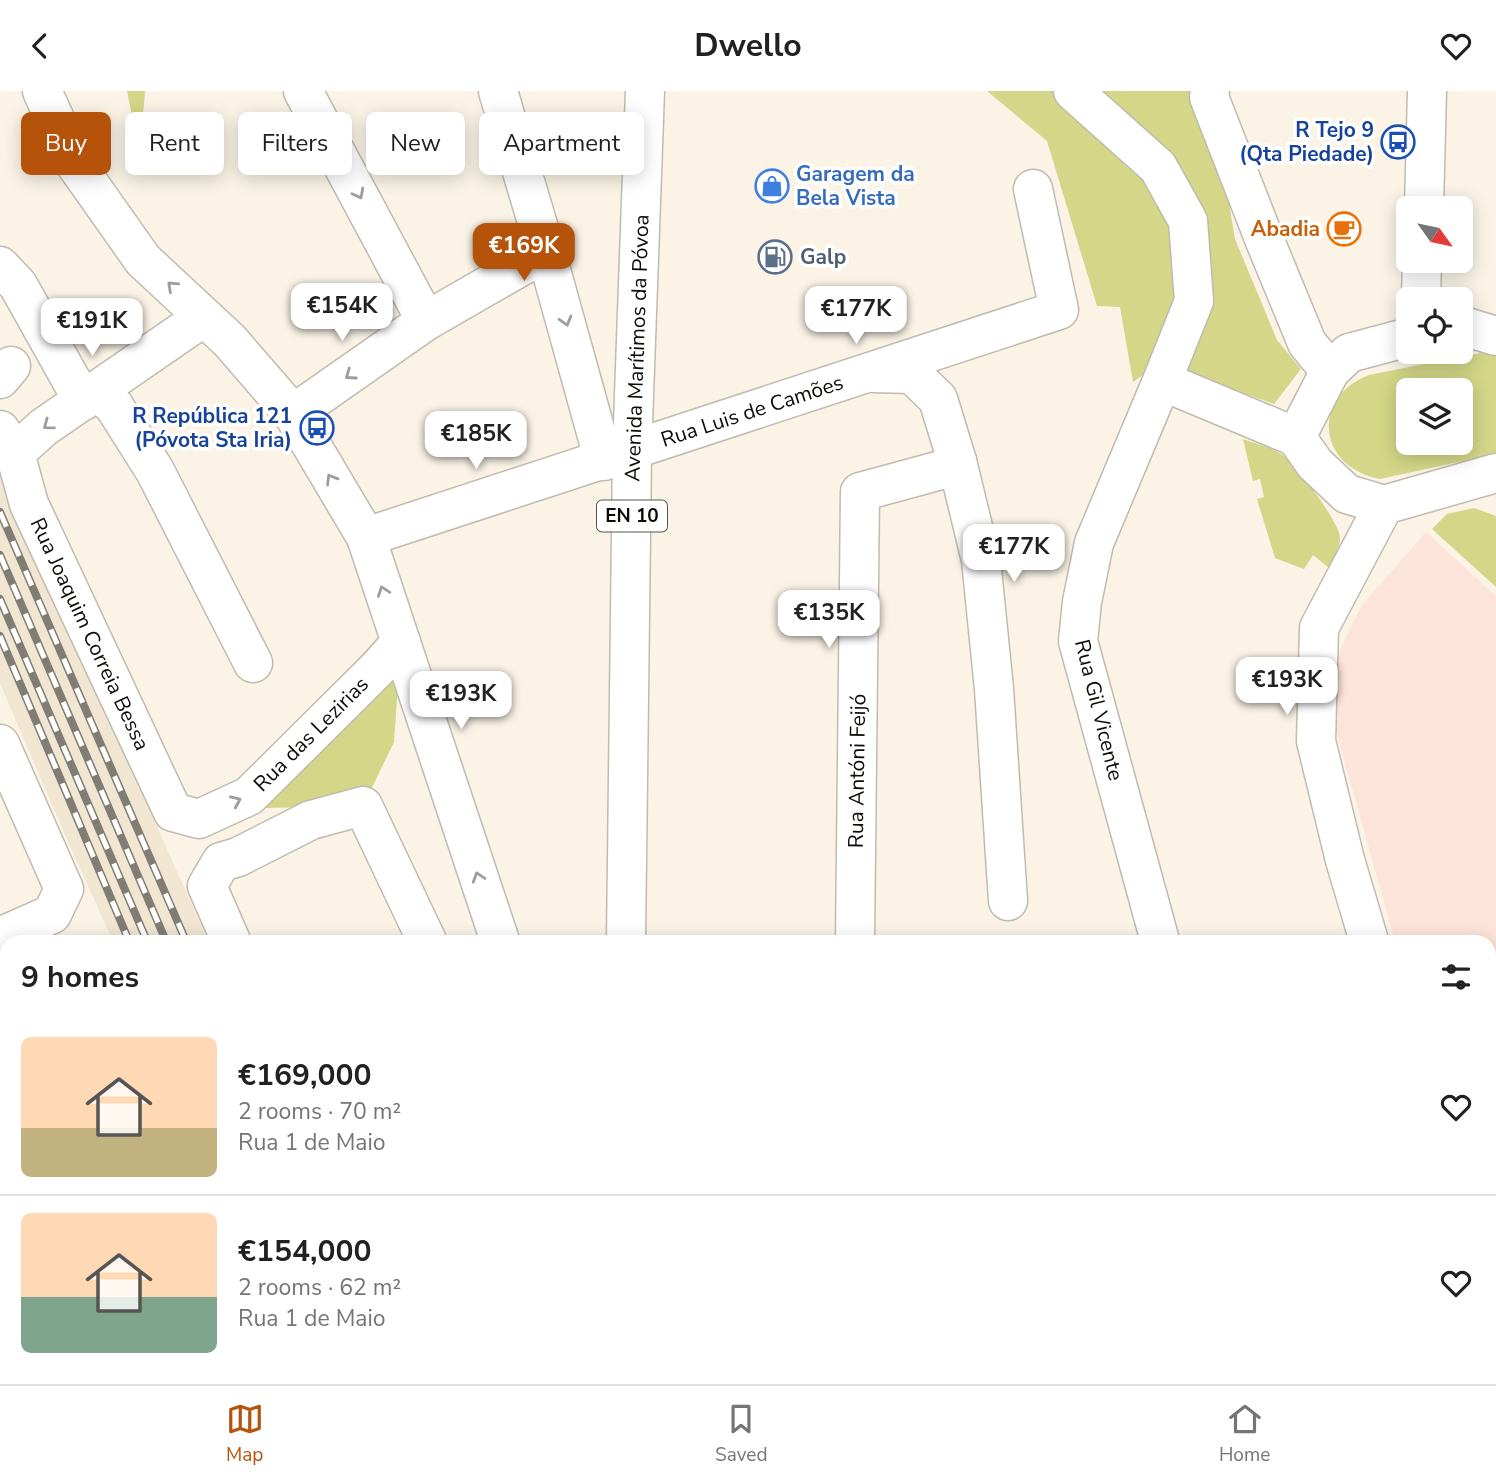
<!DOCTYPE html>
<meta charset="utf-8">
<style>
body{margin:0;font-family:"Nunito Sans",sans-serif;background:#f2f2f2;color:#202124;height:100vh;display:flex;flex-direction:column;font-size:26px;white-space:nowrap}
*{box-sizing:border-box;margin:0}
p{font-size:23px;color:#757577}
.icon{flex:none;width:38px;height:38px;fill:none;stroke:currentColor;stroke-width:2;stroke-linecap:round;stroke-linejoin:round}
.map{position:relative;flex:1;overflow:hidden}
.sheet{position:absolute;left:0px;top:844px;width:1496px;height:450px;display:flex;flex-direction:column;background:#fff;border-radius:21px 21px 0 0;box-shadow:0 4px 18px #0003}
.sheet>*{flex:none}
.banner{position:absolute;left:21px;top:21px;width:700px;height:63px;display:flex;gap:14px}
.needle{width:46px;rotate:123deg}
.controls{position:absolute;left:1396px;top:105px;display:grid;gap:14px}
.controls a{display:grid;place-items:center;width:77px;height:77px;border-radius:10px;background:#fff;box-shadow:0 4px 18px #0003;font-size:35px}
.price{position:absolute;translate:-50% -60px;padding:0 16px;border-radius:14px;background:#fff;color:#222;font-size:23px;line-height:46px;filter:drop-shadow(0 2px 4px #0008)}
.price::after{content:'';position:absolute;left:50%;top:42px;width:21px;height:16px;margin-left:-10px;background:inherit;clip-path:polygon(0 0,100% 0,50% 100%)}
.price.current{background:#b45309;color:#fff}
ul{padding:0;list-style:none}
li{display:flex;align-items:center;gap:21px;height:175px;padding:0 21px}
li+li{border-top:2px solid #e0e0e0}
li span{display:grid;place-items:center;flex:none;width:196px;height:140px;border-radius:10px;color:#555}
li>.icon{margin-inline-start:auto}
span .icon{width:84px;height:84px;fill:#fffc;stroke-width:1}
li b{font-size:30px}
h2{display:flex;justify-content:space-between;align-items:center;height:84px;padding:0 21px;font-size:30px}
.chip{padding:0 24px;border-radius:10px;background:#fff;box-shadow:0 4px 18px #0003;font-size:24px;line-height:63px}
.chip.current{background:#b45309;color:#fff}
header{display:flex;justify-content:space-between;align-items:center;height:91px;padding:0 21px;background:#fff;font-size:32px;font-weight:700}
.tab-bar{display:flex;justify-content:space-around;align-items:center;height:98px;border-top:2px solid #e0e0e0;background:#fff;font-size:19px;color:#757577}
.tab-bar a{display:grid;justify-items:center;gap:4px}
.tab-bar .current{color:#b45309}
.map>svg:first-child{display:block}
</style>
<header><svg class="icon" aria-label="back" viewBox="0 0 24 24"><path d="M15 5l-7 7 7 7"/></svg>Dwello<svg class="icon" aria-label="heart" viewBox="0 0 24 24"><path d="M12 20l-8-8c-3-5 5-10 8-4 3-6 11-1 8 4z"/></svg></header>
<div class="map">
<svg width="1496" height="1293" viewBox="0 0 1496 1293">
<rect width="100%" height="100%" fill="#faf3e6"/>
<g fill="#f0e6d2">
<polygon points="0,370 58,514 208,850 113,850 65,744 0,592"/>
<polygon points="298,1286 407,1286 410,1293 301,1293"/>
</g>
<polygon fill="#fde4da" points="1426,441 1496,505 1496,1077 1489,1081 1489,850 1395,850 1335,636 1337,565 1362,514"/>
<g fill="#d3d787" fill-rule="evenodd">
<polygon points="127,0 145,0 140,64"/>
<polygon points="987,0 1210,0 1235,148 1277,249 1301,278 1274,313 1160,272 1133,291 1120,216 1097,215 1047,50"/>
<path d="M1480,262L1496,265V363L1380,388C1318,376 1310,307 1369,284ZM1409,299H1461V352H1409Z"/>
<path d="M1243,348C1256,353 1273,356 1284,365C1297,375 1339,431 1340,446C1340,458 1334,467 1329,477L1313,464L1304,478L1275,467L1257,408L1264,406L1260,388L1253,390Z"/>
<polygon points="1474,417 1496,425 1496,496 1432,438 1447,423"/>
<polygon points="380,544 401,551 394,651 363,715 220,718"/>
</g>
<g fill="none" stroke-linecap="round" stroke-linejoin="round">
<polyline stroke="#96c7fd" stroke-width="30" points="138,1286 141,1293"/>
<defs>
<g id="minor">
<polyline points="42,0 76,74 143,169 230,250 293,323 366,446 500,850"/>
<polyline points="303,0 426,230"/>
<polyline points="498,0 546,161 604,370"/>
<polyline points="1073,0 1158,76 1188,130 1194,210 1162,290"/>
<polyline points="1210,0 1209,6 1265,150 1307,252 1330,280"/>
<polyline points="1424,117 1427,0"/>
<polyline points="0,175 18,194 83,310"/>
<polyline points="1421,208 1422,170"/>
<polyline points="1461,237 1466,236 1496,245"/>
<polyline points="1409,246 1349,262 1330,280 1296,346 1315,373 1347,403 1384,414 1496,382"/>
<polyline points="874,282 912,283 938,308 957,370 981,469 994,598 1008,810"/>
<polyline points="0,288 11,275"/>
<polyline points="97,300 114,315 155,380 253,572"/>
<polyline points="293,323 426,230 546,161"/>
<polyline points="0,339 15,362 29,413 173,721 199,728 249,705 379,576 401,551"/>
<polyline points="15,362 44,336 192,234 206,228"/>
<polyline points="366,446 1059,219 1033,98"/>
<polyline points="0,653 64,798 52,823 0,846"/>
<polyline points="231,850 207,795 221,771 238,766 311,729 363,715 427,850"/>
<polyline points="855,850 860,401 941,379 957,370"/>
<polyline points="1160,850 1078,550 1082,511 1094,452 1162,290 1296,346"/>
<polyline points="1369,850 1345,769 1316,650 1319,537 1384,414"/>
<polyline points="1489,1243 1496,1249"/>
<polyline points="422,1286 425,1293"/>
<polyline points="620,1286 623,1293"/>
<polyline points="949,1286 954,1293"/>
<polyline points="1043,1293 1077,1286"/>
</g>
<g id="major">
<polyline points="626,850 632,360 645,0"/>
<polyline points="683,1286 686,1293"/>
</g>
</defs>
<use href="#minor" stroke="#c1bbaf" stroke-width="41"/>
<use href="#major" stroke="#c1bbaf" stroke-width="41"/>
<use href="#minor" stroke="#fff" stroke-width="38"/>
<use href="#major" stroke="#fff" stroke-width="38"/>
<defs>
<g id="rail">
<polyline points="0,421 186,850"/>
<polyline points="0,464 166,850"/>
<polyline points="0,508 147,850"/>
<polyline points="0,545 129,850"/>
<polyline points="316,1286 319,1293"/>
<polyline points="336,1286 339,1293"/>
<polyline points="355,1286 358,1293"/>
<polyline points="376,1286 379,1293"/>
</g>
</defs>
<use href="#rail" stroke="#817c74" stroke-width="8"/>
<use href="#rail" stroke="#fff" stroke-width="5" stroke-dasharray="16" stroke-linecap="butt"/>
</g>
<defs><path id="oneway-chevron" d="M-2-3.5L2.5 0L-2 3.5" fill="none" stroke-width="1.6" stroke-linecap="round" stroke-linejoin="round" transform="scale(1.75)"/></defs>
<g stroke="#9e9d9c">
<use href="#oneway-chevron" transform="translate(359 103) rotate(62)"/>
<use href="#oneway-chevron" transform="translate(172 195) rotate(-137)"/>
<use href="#oneway-chevron" transform="translate(566 230) rotate(74)"/>
<use href="#oneway-chevron" transform="translate(350 284) rotate(145)"/>
<use href="#oneway-chevron" transform="translate(48 334) rotate(143)"/>
<use href="#oneway-chevron" transform="translate(331 388) rotate(-121)"/>
<use href="#oneway-chevron" transform="translate(383 500) rotate(-109)"/>
<use href="#oneway-chevron" transform="translate(236 710) rotate(-24)"/>
<use href="#oneway-chevron" transform="translate(478 786) rotate(-108)"/>
</g>
<defs>
<symbol id="bus-ring" viewBox="-11 -11 22 22"><circle r="9.5" fill="#fff" stroke="#1a4fb4" stroke-width="1.5"/><path d="M-5-6H5V4H4V6H2V4H-2V6H-4V4H-5ZM-3.5-4V0h7V-4ZM-3.5 1.2v1.5H-2V1.2ZM2 1.2v1.5H3.5V1.2Z" fill="#1a4fb4"/></symbol>
<symbol id="shop-ring" viewBox="-11 -11 22 22"><circle r="9.5" fill="#fff" stroke="#3f7fe0" stroke-width="1.5"/><path d="M-5-2.5h2.3a2.7 3.5 0 0 1 5.4 0H5L5.5 6h-11ZM-1.5-2.5h3a1.5 2.3 0 0 0-3 0Z" fill="#3f7fe0"/></symbol>
<symbol id="cafe-ring" viewBox="-11 -11 22 22"><circle r="9.5" fill="#fff" stroke="#e8710a" stroke-width="1.5"/><path d="M-5.5-4.5H6V0H3Q3 3.5 0 3.5H-2.5Q-5.5 3.5-5.5 0ZM3-3.2v2h1.7v-2ZM-6 4.5H4V6H-6Z" fill="#e8710a"/></symbol>
<symbol id="fuel-ring" viewBox="-11 -11 22 22"><circle r="9.5" fill="#fff" stroke="#5c6f8a" stroke-width="1.5"/><path d="M-5.5-6h7V0h2V4h1.3V-2.5L3-4.5l.8-.8L6-3V5H2.5V1h-1V6h-7ZM-4.2-4.7v3.2H.2V-4.7Z" fill="#5c6f8a"/></symbol>
</defs>
<g fill-rule="evenodd">
<use href="#bus-ring" x="1379" y="32" width="38" height="38"/>
<use href="#shop-ring" x="753" y="76" width="38" height="38"/>
<use href="#cafe-ring" x="1325" y="119" width="38" height="38"/>
<use href="#fuel-ring" x="756" y="147" width="38" height="38"/>
<use href="#bus-ring" x="298" y="318" width="38" height="38"/>
</g>
<g text-anchor="middle" dominant-baseline="central" stroke-width="7" stroke-linejoin="round" paint-order="stroke">
<rect fill="#fff" stroke="#565451" stroke-width="2" x="597" y="409.5" width="70" height="31" rx="5"/>
<g font-size="19" font-weight="bold" fill="#0d0b07">
<text x="632" y="425">EN 10</text>
</g>
<g font-size="21" font-weight="bold" fill="#164399" stroke="#fff" text-anchor="end">
<text x="1374" y="39">R Tejo 9<tspan x="1374" dy="24">(Qta Piedade)</tspan></text>
<text x="292" y="325">R República 121<tspan x="292" dy="24">(Póvota Sta Iria)</tspan></text>
</g>
<g font-size="21" font-weight="bold" fill="#366cbe" stroke="#fff" text-anchor="start">
<text x="796" y="83">Garagem da<tspan x="796" dy="24">Bela Vista</tspan></text>
</g>
<g font-size="21" font-weight="bold" fill="#c56008" stroke="#fff" text-anchor="end">
<text x="1320" y="138">Abadia</text>
</g>
<g font-size="21" font-weight="bold" fill="#4e5e75" stroke="#fff" text-anchor="start">
<text x="800" y="166">Galp</text>
</g>
<g font-size="21" fill="#0d0b07" stroke="#fff">
<text transform="translate(637 257) rotate(-88)">Avenida Marítimos da Póvoa</text>
<text transform="translate(752 320) rotate(-18)">Rua Luis de Camões</text>
<text transform="translate(90 543) rotate(65)">Rua Joaquim Correia Bessa</text>
<text transform="translate(1099 619) rotate(76)">Rua Gil Vicente</text>
<text transform="translate(311 643) rotate(-45)">Rua das Lezirias</text>
<text transform="translate(857 680) rotate(-89)">Rua Antóni Feijó</text>
</g>
</g>
</svg>
<div class="controls">
<a><svg class="needle" viewBox="-14 -14 28 28"><path d="M0-13l5 13h-10z" fill="#e53935"/><path d="M0 13l5-13h-10z" fill="#757577"/></svg></a>
<a><svg class="icon" aria-label="locate" viewBox="0 0 24 24"><circle cx="12" cy="12" r="6"/><path d="M12 2v4M12 18v4M2 12h4M18 12h4"/></svg></a>
<a><svg class="icon" aria-label="layers" viewBox="0 0 24 24"><path d="M12 4l9 5-9 5-9-5zM3 14l9 5 9-5"/></svg></a>
</div>
<b class="price current" style="left:524px;top:192px">€169K</b>
<b class="price" style="left:342px;top:252px">€154K</b>
<b class="price" style="left:856px;top:255px">€177K</b>
<b class="price" style="left:92px;top:267px">€191K</b>
<b class="price" style="left:476px;top:380px">€185K</b>
<b class="price" style="left:1014px;top:493px">€177K</b>
<b class="price" style="left:829px;top:559px">€135K</b>
<b class="price" style="left:1287px;top:626px">€193K</b>
<b class="price" style="left:461px;top:640px">€193K</b>
<div class="banner">
<a class="chip current">Buy</a>
<a class="chip">Rent</a>
<a class="chip">Filters</a>
<a class="chip">New</a>
<a class="chip">Apartment</a>
</div>
<section class="sheet">
<h2>9 homes<svg class="icon" aria-label="filters" viewBox="0 0 24 24"><path d="M4 7h16M4 17h16"/><circle cx="9" cy="7" r="2"/><circle cx="15" cy="17" r="2"/></svg></h2>
<ul>
<li><span style="background:linear-gradient(#ffd9b3 65%,#c2b280 0)"><svg class="icon" aria-label="home" viewBox="0 0 24 24"><path d="M3 11l9-7 9 7M6 9v11h12V9"/></svg></span><div><b>€169,000</b><p>2 rooms · 70 m²</p><p>Rua 1 de Maio</p></div><svg class="icon" aria-label="heart" viewBox="0 0 24 24"><path d="M12 20l-8-8c-3-5 5-10 8-4 3-6 11-1 8 4z"/></svg></li>
<li><span style="background:linear-gradient(#ffd9b3 60%,#7fa58c 0)"><svg class="icon" aria-label="home" viewBox="0 0 24 24"><path d="M3 11l9-7 9 7M6 9v11h12V9"/></svg></span><div><b>€154,000</b><p>2 rooms · 62 m²</p><p>Rua 1 de Maio</p></div><svg class="icon" aria-label="heart" viewBox="0 0 24 24"><path d="M12 20l-8-8c-3-5 5-10 8-4 3-6 11-1 8 4z"/></svg></li>
</ul>
</section>
</div>
<nav class="tab-bar">
<a class="current"><svg class="icon" aria-label="map" viewBox="0 0 24 24"><path d="M3 6l6-2 6 2 6-2v14l-6 2-6-2-6 2zM9 4v14M15 6v14"/></svg>Map</a>
<a><svg class="icon" aria-label="saved" viewBox="0 0 24 24"><path d="M7 4h10v16l-5-4-5 4z"/></svg>Saved</a>
<a><svg class="icon" aria-label="home" viewBox="0 0 24 24"><path d="M3 11l9-7 9 7M6 9v11h12V9"/></svg>Home</a>
</nav>
